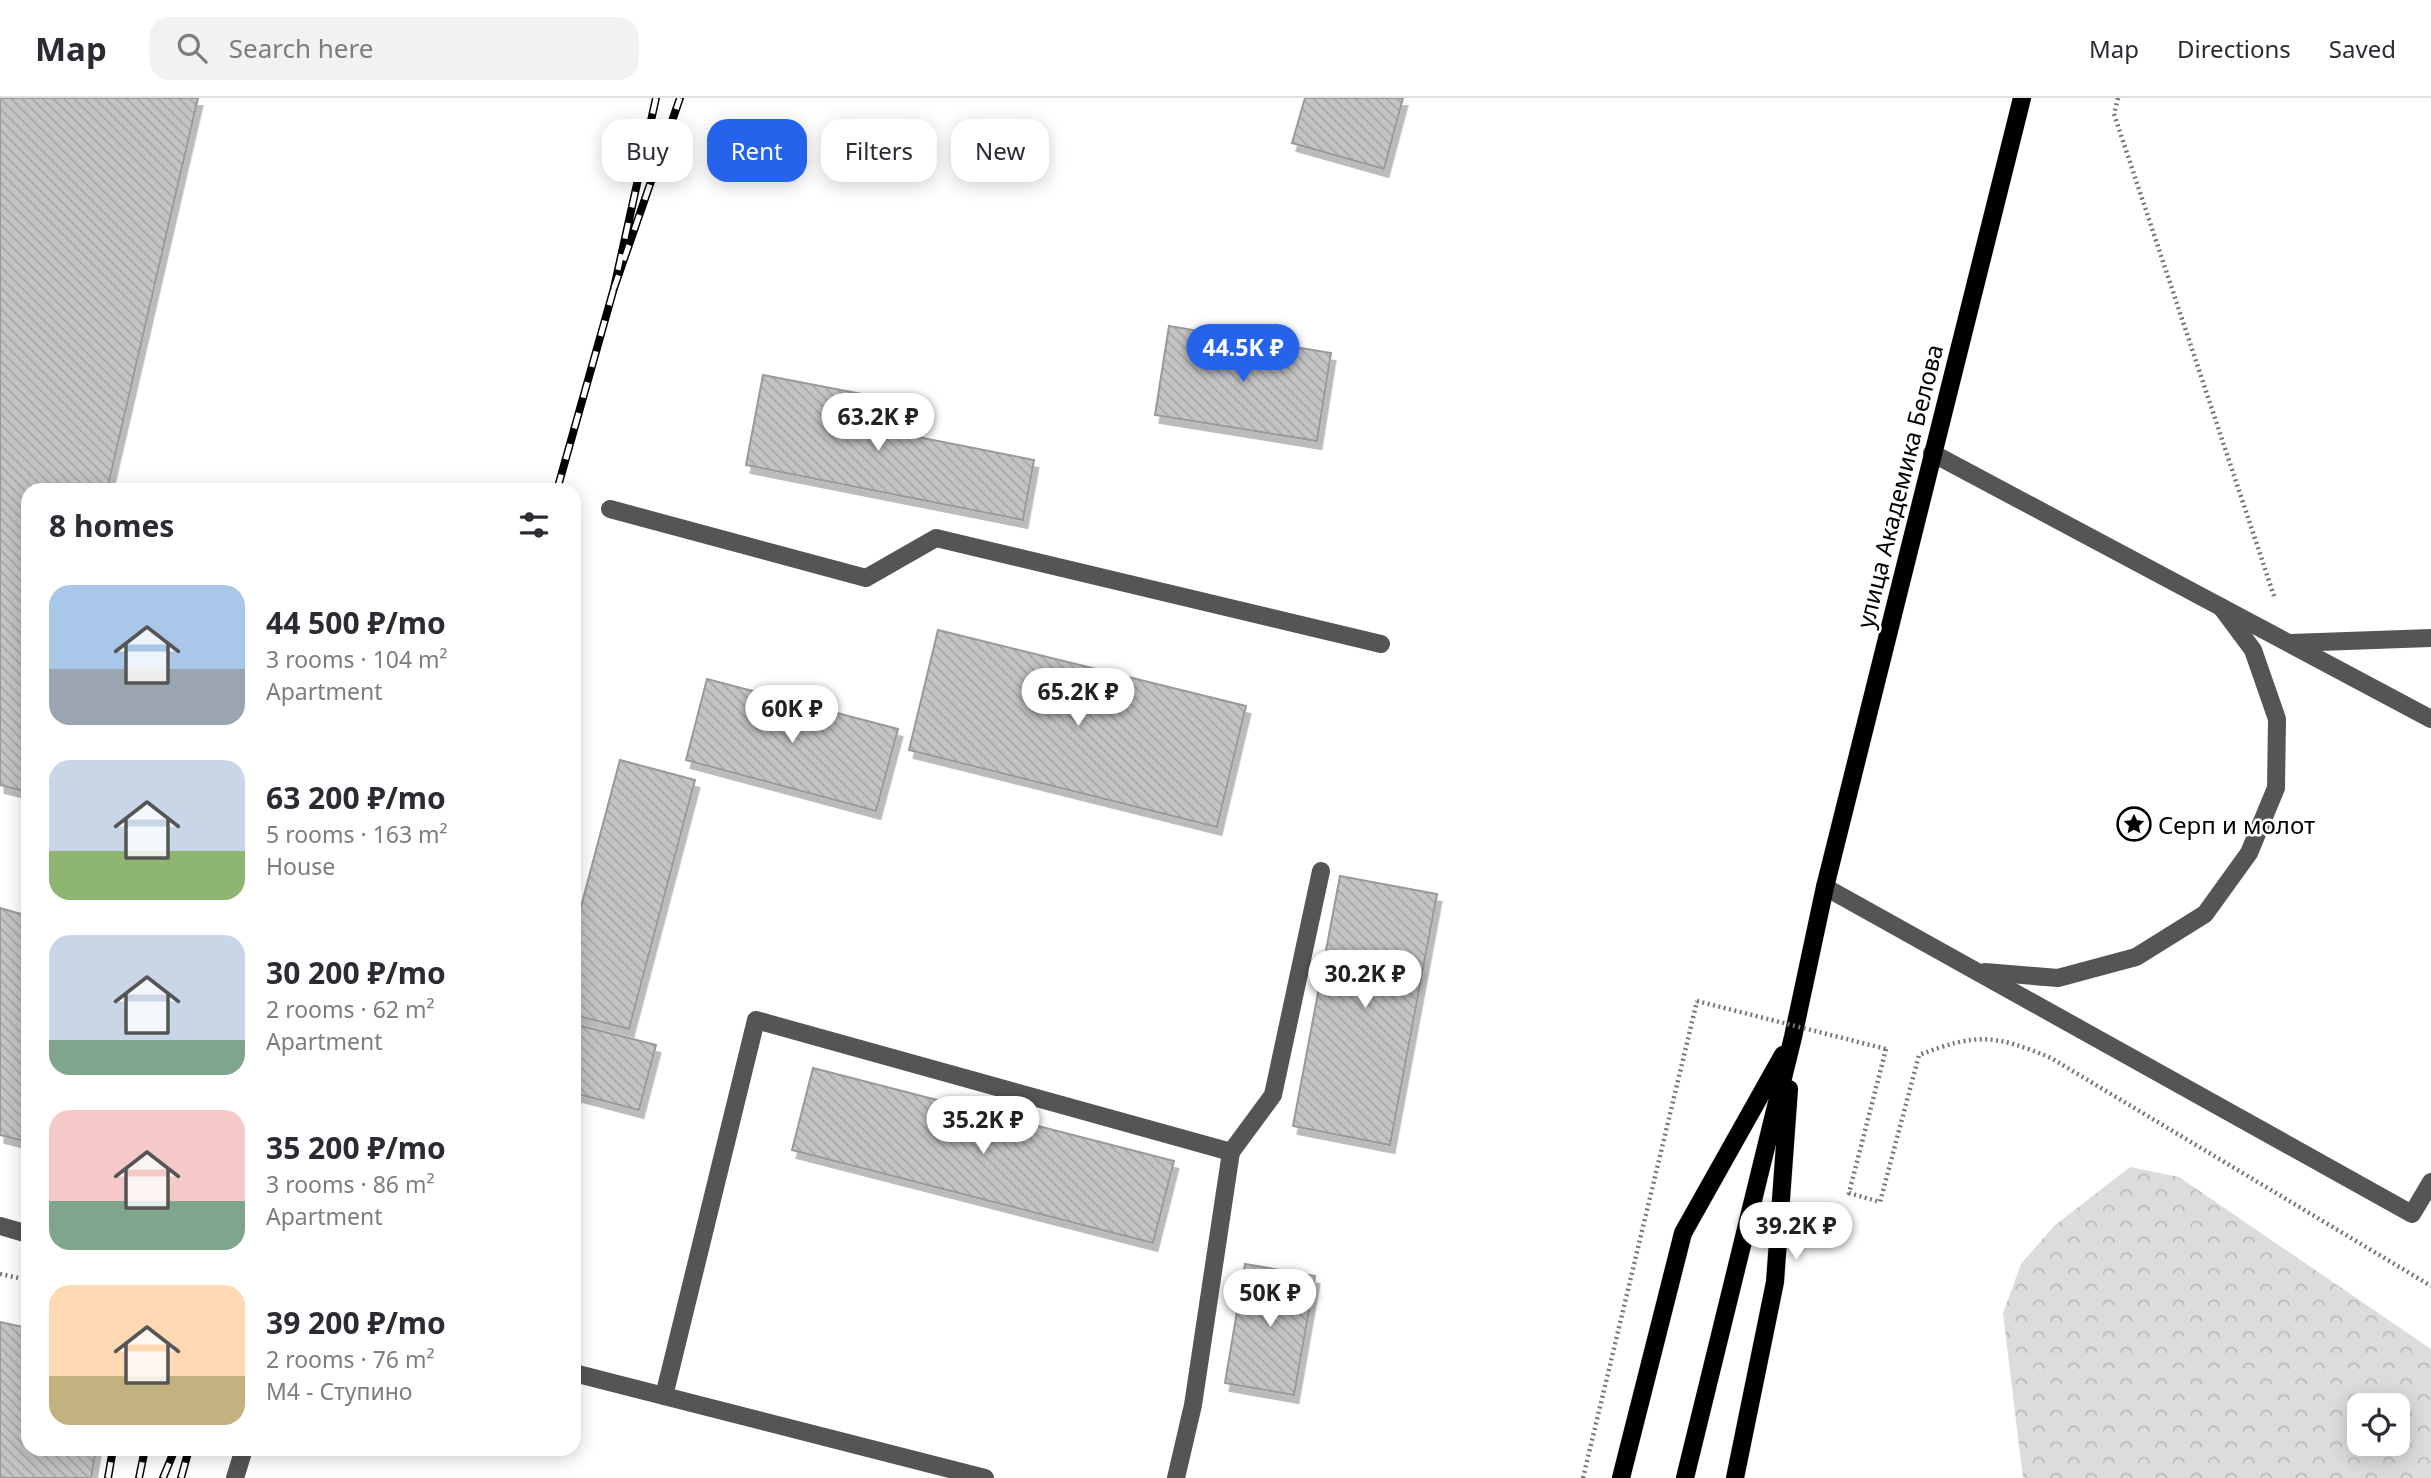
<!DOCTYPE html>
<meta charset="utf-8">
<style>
body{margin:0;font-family:"Noto Sans",sans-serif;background:#f2f2f3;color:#2b2b33;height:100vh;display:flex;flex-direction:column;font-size:26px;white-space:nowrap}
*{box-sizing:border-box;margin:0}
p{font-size:23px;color:#7c7c81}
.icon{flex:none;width:38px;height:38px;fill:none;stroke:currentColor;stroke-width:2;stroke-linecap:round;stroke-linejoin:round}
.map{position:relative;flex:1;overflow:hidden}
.details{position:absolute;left:21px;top:385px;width:560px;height:973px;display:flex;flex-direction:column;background:#fff;border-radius:21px;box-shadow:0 4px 18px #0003}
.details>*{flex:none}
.banner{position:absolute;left:602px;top:21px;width:665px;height:63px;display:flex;gap:14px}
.tools{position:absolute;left:2347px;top:1295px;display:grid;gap:14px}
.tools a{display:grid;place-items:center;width:63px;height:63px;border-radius:14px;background:#fff;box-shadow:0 4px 18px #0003;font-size:35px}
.price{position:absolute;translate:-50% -60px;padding:0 16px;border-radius:24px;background:#fff;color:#222;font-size:23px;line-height:46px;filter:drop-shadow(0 2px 4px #0008)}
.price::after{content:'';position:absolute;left:50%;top:42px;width:21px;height:16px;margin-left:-10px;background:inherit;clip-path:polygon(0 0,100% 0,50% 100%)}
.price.on{background:#2563eb;color:#fff}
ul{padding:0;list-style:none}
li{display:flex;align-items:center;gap:21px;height:175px;padding:0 28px}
li span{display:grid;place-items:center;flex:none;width:196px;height:140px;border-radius:21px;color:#555}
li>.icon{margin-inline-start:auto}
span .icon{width:84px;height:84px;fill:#fffc;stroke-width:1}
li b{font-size:30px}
h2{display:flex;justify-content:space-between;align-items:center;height:84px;padding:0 28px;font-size:30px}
.pill{padding:0 24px;border-radius:21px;background:#fff;box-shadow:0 4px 18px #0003;font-size:24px;line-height:63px}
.pill.on{background:#2563eb;color:#fff}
header{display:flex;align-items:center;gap:42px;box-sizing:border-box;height:98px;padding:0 35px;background:#fff;border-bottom:2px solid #e1e1e2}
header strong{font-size:33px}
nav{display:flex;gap:38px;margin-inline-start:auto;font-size:24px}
.search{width:490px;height:63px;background:#f2f2f3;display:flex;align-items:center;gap:18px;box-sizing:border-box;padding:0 24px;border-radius:21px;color:#7c7c81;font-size:26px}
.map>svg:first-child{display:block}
</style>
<header>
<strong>Map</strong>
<div class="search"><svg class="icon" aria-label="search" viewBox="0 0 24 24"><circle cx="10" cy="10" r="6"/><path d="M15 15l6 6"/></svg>Search here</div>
<nav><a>Map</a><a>Directions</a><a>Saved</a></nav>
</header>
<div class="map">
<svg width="2431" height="1380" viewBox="0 0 2431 1380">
<defs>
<pattern id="forest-crowns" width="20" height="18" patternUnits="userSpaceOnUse" patternTransform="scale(1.75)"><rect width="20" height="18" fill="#dcdcdc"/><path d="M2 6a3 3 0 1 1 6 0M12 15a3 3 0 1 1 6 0" fill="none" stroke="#bbb"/></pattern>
<pattern id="building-back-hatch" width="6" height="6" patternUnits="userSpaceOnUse" patternTransform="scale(1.75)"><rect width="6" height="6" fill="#c4c4c4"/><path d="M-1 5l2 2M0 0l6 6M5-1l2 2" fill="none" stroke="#a7a7a7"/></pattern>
<filter id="shadow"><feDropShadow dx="4.5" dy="8" stdDeviation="0" flood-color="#0004"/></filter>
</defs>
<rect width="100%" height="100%" fill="#fff"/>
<path fill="url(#forest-crowns)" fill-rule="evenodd" d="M2130,1069L2179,1079L2431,1251V1380H2023L2003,1215L2021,1166L2054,1128ZM2359,1307H2398V1346H2359Z"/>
<g fill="url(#building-back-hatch)" stroke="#999" stroke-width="2" filter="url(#shadow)">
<polygon points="0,0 198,0 107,392 28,392 28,694 0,687"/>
<polygon points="1305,0 1403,0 1384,71 1292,45"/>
<polygon points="1169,228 1331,255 1317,343 1155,317"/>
<polygon points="763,277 867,297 862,328 1034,362 1023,422 746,367"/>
<polygon points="938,532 1246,608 1217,729 909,652"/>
<polygon points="707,581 898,631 876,713 686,662"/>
<polygon points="620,662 695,682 629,931 574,917 574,835"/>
<polygon points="1340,778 1437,796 1390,1047 1293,1028"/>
<polygon points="0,810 28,818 28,1044 0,1037"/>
<polygon points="574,926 656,947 639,1012 574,995"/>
<polygon points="813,970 1174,1063 1153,1145 792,1052"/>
<polygon points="1245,1166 1315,1178 1294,1297 1225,1285"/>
<polygon points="0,1224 28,1230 28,1351 96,1351 91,1380 0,1380"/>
</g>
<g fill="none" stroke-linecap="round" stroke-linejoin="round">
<defs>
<g id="major">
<polyline points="1621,1380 1683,1135 1783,957"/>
<polyline points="1685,1380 1793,939 1825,789 2022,0"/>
<polyline points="1735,1380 1775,1184 1789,991"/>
</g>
</defs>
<use href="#major" stroke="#dbdbdb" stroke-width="19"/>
<g stroke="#777" stroke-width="4.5" stroke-dasharray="2 3.5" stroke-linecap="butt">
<polyline points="2118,0 2114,16 2275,501"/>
<path d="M1886,951L1849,1095L1880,1104L1919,957C1977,935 1994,936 2051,960L2431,1188"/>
<polyline points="0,1176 28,1182"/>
<polyline points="1583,1380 1697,903"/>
</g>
<g stroke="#555" stroke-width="18">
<polyline points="1932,355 2431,621"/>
<polyline points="610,411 866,480 936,440 1381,546"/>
<polyline points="2291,545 2431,540"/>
<polyline points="1825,789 2412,1116 2431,1084"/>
<polyline points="1985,874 2058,880 2136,859 2205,816 2249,755 2276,690 2277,621 2253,552 2221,509"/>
<polyline points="1231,1054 1273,997 1321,773"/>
<polyline points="0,1128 28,1136"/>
<polyline points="574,1275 985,1380"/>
<polyline points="664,1298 756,922 1231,1054 1193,1307 1176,1380"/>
<polyline points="235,1380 244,1351"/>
</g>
<use href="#major" stroke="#000" stroke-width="18"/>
<defs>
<g id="rail">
<polyline points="656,0 614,190 680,0"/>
<polyline points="557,392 614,190"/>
<polyline points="108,1380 113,1351"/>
<polyline points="139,1380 145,1351"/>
<polyline points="163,1380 175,1351"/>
<polyline points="181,1380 189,1351"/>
</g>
</defs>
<use href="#rail" stroke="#000" stroke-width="8"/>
<use href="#rail" stroke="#fff" stroke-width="5" stroke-dasharray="16" stroke-linecap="butt"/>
<polyline stroke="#777" stroke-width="4.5" stroke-dasharray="2 3.5" stroke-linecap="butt" points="1697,903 1886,951"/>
</g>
<defs>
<symbol id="sight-ring" viewBox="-11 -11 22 22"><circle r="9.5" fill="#fff" stroke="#000" stroke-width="1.5"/><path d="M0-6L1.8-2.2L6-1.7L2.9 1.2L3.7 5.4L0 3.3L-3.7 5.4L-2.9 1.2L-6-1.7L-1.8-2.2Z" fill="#000"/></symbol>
</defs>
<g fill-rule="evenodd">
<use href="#sight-ring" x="2115" y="707" width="38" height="38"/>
</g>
<g text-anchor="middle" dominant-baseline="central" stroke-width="5" stroke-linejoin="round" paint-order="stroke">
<g font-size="24" fill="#000" stroke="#fff">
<text transform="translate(1899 388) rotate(-76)">улица Академика Белова</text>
</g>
<g font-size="24" fill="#000" stroke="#fff" text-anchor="start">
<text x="2158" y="726">Серп и молот</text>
</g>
</g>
</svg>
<div class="tools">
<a><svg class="icon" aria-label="locate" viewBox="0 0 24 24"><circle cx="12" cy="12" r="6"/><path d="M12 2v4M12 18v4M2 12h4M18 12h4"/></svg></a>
</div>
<b class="price on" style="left:1243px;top:286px">44.5K ₽</b>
<b class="price" style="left:878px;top:355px">63.2K ₽</b>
<b class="price" style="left:1078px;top:630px">65.2K ₽</b>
<b class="price" style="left:792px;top:647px">60K ₽</b>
<b class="price" style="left:1365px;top:912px">30.2K ₽</b>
<b class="price" style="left:983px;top:1058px">35.2K ₽</b>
<b class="price" style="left:1796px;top:1164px">39.2K ₽</b>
<b class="price" style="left:1270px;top:1231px">50K ₽</b>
<div class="banner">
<a class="pill">Buy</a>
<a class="pill on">Rent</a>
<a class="pill">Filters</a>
<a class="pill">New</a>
</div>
<section class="details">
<h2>8 homes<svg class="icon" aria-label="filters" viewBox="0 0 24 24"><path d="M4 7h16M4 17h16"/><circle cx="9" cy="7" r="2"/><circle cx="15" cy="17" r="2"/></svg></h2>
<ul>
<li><span style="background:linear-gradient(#a9c7e8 60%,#9aa5b1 0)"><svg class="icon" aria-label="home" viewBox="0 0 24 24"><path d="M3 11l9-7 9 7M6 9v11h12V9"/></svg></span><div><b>44 500 ₽/mo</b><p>3 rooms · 104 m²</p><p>Apartment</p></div></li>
<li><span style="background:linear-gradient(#c9d6e8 65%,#8fb573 0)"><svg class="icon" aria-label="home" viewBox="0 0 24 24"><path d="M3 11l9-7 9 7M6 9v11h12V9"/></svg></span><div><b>63 200 ₽/mo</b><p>5 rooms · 163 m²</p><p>House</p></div></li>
<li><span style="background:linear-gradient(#c9d6e8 75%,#7fa58c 0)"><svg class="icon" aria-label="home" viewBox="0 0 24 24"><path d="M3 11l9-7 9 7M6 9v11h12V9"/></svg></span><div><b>30 200 ₽/mo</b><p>2 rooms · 62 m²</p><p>Apartment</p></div></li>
<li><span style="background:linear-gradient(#f6c9c9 65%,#7fa58c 0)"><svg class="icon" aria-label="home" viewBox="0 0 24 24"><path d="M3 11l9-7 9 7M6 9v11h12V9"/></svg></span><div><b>35 200 ₽/mo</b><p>3 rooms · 86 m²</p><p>Apartment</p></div></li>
<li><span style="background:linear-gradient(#ffd9b3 65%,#c2b280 0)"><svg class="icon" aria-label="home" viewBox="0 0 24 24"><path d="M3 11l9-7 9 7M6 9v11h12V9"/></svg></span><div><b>39 200 ₽/mo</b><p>2 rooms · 76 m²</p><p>М4 - Ступино</p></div></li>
</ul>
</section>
</div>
